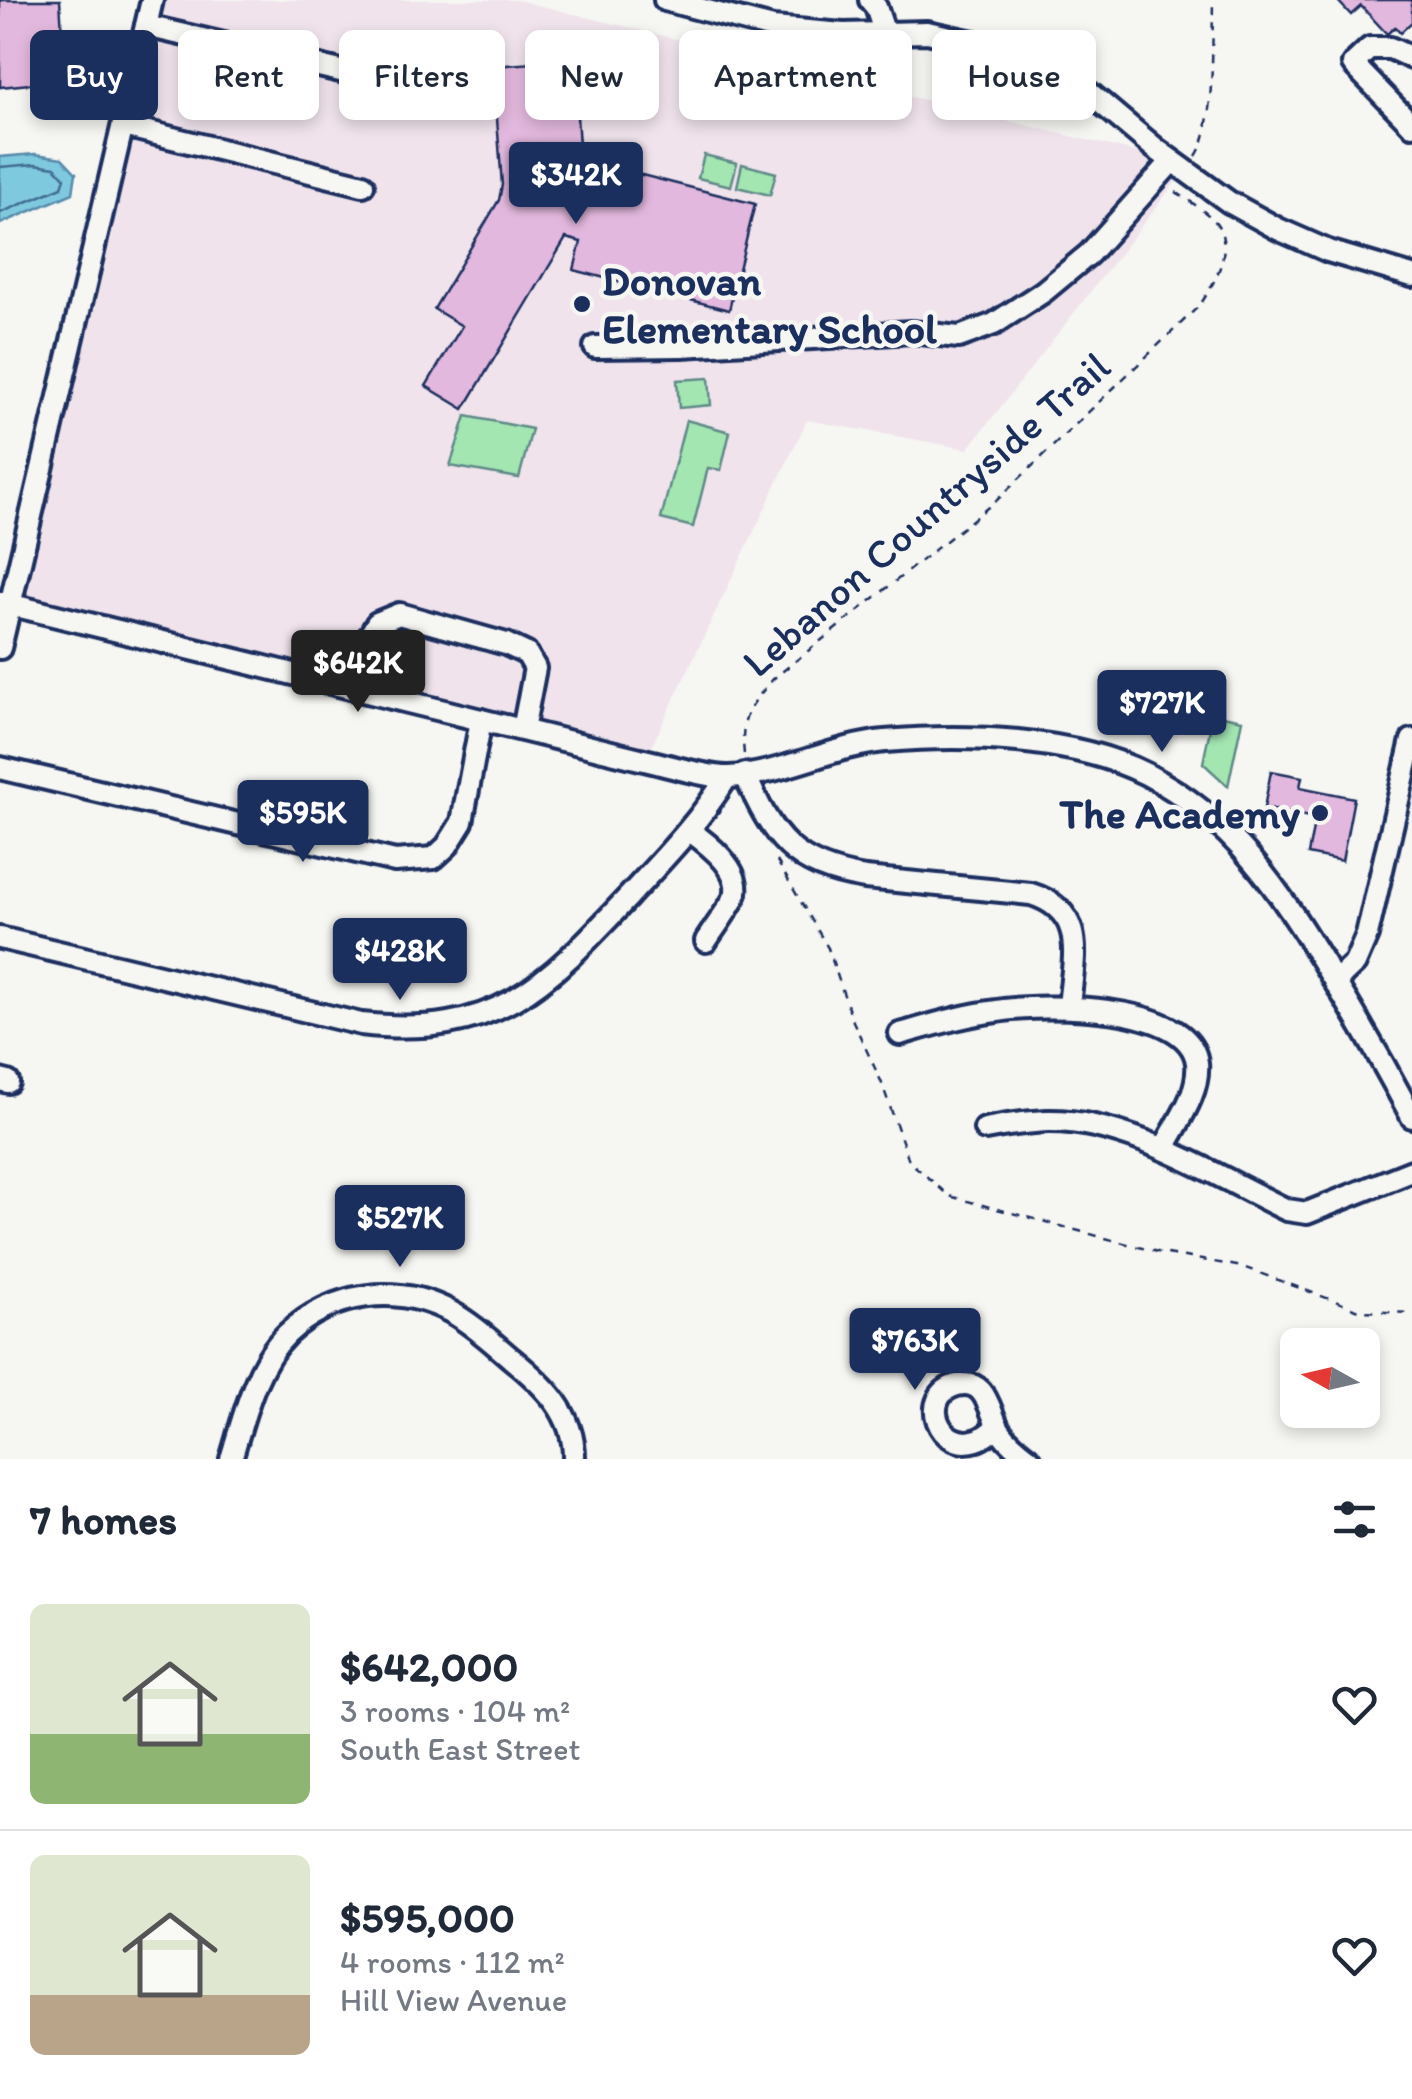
<!DOCTYPE html>
<meta charset="utf-8">
<style>
body{margin:0;font-family:Itim,sans-serif;background:#f6f6f7;color:#1f2937;height:100vh;display:flex;flex-direction:column;font-size:38px;white-space:nowrap}
*{box-sizing:border-box;margin:0}
p{font-size:32px;color:#747a83}
.icon{flex:none;width:55px;height:55px;fill:none;stroke:currentColor;stroke-width:2;stroke-linecap:round;stroke-linejoin:round}
.map{position:relative;height:1459px;overflow:hidden}
.drawer{display:flex;flex-direction:column;background:#fff;flex:1}
.drawer>*{flex:none}
.banner{position:absolute;left:30px;top:30px;width:1352px;height:90px;display:flex;gap:20px}
.needle{width:65px;rotate:278deg}
.controls{position:absolute;left:1280px;top:1328px;display:grid;gap:20px}
.controls a{display:grid;place-items:center;width:100px;height:100px;border-radius:15px;background:#fff;box-shadow:0 5px 15px #0003;font-size:50px}
.price{position:absolute;translate:-50% -85px;padding:0 22px;border-radius:10px;background:#1b2f5e;color:#fff;font-size:32px;line-height:65px;filter:drop-shadow(0 2px 5px #0008)}
.price::after{content:'';position:absolute;left:50%;top:60px;width:30px;height:22px;margin-left:-15px;background:inherit;clip-path:polygon(0 0,100% 0,50% 100%)}
.price.active{background:#222;color:#fff}
ul{padding:0;list-style:none}
li{display:flex;align-items:center;gap:30px;height:250px;padding:0 30px}
li+li{border-top:2px solid #e0e1e3}
li span{display:grid;place-items:center;flex:none;width:280px;height:200px;border-radius:15px;color:#555}
li>.icon{margin-inline-start:auto}
span .icon{width:120px;height:120px;fill:#fffc;stroke-width:1}
li b{font-size:42px}
h2{display:flex;justify-content:space-between;align-items:center;height:120px;padding:0 30px;font-size:42px}
.chip{padding:0 35px;border-radius:15px;background:#fff;box-shadow:0 5px 15px #0003;font-size:35px;line-height:90px}
.chip.active{background:#1b2f5e;color:#fff}
.map>svg:first-child{display:block}
</style>
<div class="map">
<svg width="1412" height="1459" viewBox="0 0 1412 1459">
<rect width="100%" height="100%" fill="#f6f6f2"/>
<filter id="ink" filterUnits="userSpaceOnUse"><feTurbulence type="fractalNoise" baseFrequency=".01" numOctaves="2"/><feDisplacementMap in="SourceGraphic" scale="20" xChannelSelector="R" yChannelSelector="G"/><feConvolveMatrix kernelMatrix="1 2 1 2 8 2 1 2 1" color-interpolation-filters="sRGB"/></filter>
<g filter="url(#ink)">
<polygon fill="#f0e3ec" points="152,0 517,0 1172,161 1185,170 968,449 807,420 645,760 11,605"/>
<g fill="#a3e6b1" stroke="#5f8a88" stroke-width="2.5">
<polygon points="704,155 737,163 731,186 698,178"/>
<polygon points="742,164 776,173 770,195 737,187"/>
<polygon points="709,378 711,405 679,408 677,380"/>
<polygon points="466,416 532,429 519,478 450,466"/>
<polygon points="686,420 730,432 721,470 708,468 693,527 661,519"/>
<polygon points="1213,714 1242,720 1228,786 1203,763"/>
</g>
<polygon fill="#7fc9df" stroke="#578bab" stroke-width="2.5" points="35,154 62,158 76,173 73,193 0,224 0,157"/>
<g fill="none" stroke-linecap="round" stroke-linejoin="round">
<polyline stroke="#436d92" stroke-width="2.5" points="0,167 35,164 55,167 65,178 62,187 0,213"/>
</g>
<g fill="#e3b8de" stroke="#1b2f5e" stroke-width="2.5">
<polygon points="0,0 60,0 62,32 36,34 40,83 0,87"/>
<polygon points="1337,0 1412,0 1412,22 1400,33 1395,27 1387,34 1361,6 1351,15"/>
<polygon points="573,60 582,187 593,186 599,164 755,204 729,310 574,270 581,242 566,238 464,409 426,386 462,326 434,309 499,200 502,185 493,66"/>
<polygon points="1271,771 1302,777 1300,787 1354,798 1342,861 1308,854 1315,818 1264,808"/>
</g>
<g fill="none" stroke-linecap="round" stroke-linejoin="round">
<defs>
<g id="minor">
<polyline points="665,0 773,28 843,34 927,32 1019,52 1074,80 1156,149 1229,202 1278,229 1328,251 1412,276"/>
<polyline points="870,0 876,7 884,31"/>
<polyline points="146,26 388,82"/>
<polyline points="1412,58 1390,48 1370,48 1353,64 1412,125"/>
<polyline points="124,126 363,185"/>
<polyline points="595,347 682,346 911,332 959,337 994,324 1043,292 1089,254 1172,161"/>
<path d="M0,602L640,759C663,764 709,778 729,777C781,775 832,746 885,741C965,734 1072,737 1146,774C1233,819 1280,891 1329,972C1358,1019 1386,1068 1412,1117"/>
<polyline points="0,648 152,0"/>
<polyline points="353,688 363,647 377,623 399,614 506,644 527,654 535,668 523,730"/>
<polyline points="0,768 395,861 434,858 447,846 462,822 481,720"/>
<path d="M745,774C772,838 794,867 865,878L1031,894C1089,912 1073,959 1069,1007"/>
<path d="M690,831C707,843 740,868 736,893C734,902 712,931 706,941"/>
<path d="M0,938L361,1024C496,1039 544,987 630,895C665,857 700,821 727,777"/>
<polyline points="1335,982 1355,963 1367,935 1412,740"/>
<path d="M900,1034C932,1025 964,1015 997,1011C1042,1004 1190,1002 1197,1063C1200,1093 1177,1123 1164,1148"/>
<polyline points="0,1080 8,1082"/>
<path d="M985,1129C1006,1125 1027,1122 1047,1121C1127,1119 1216,1176 1287,1210L1307,1213L1412,1171"/>
<path d="M997,1427C991,1431 984,1438 977,1440C938,1453 918,1395 957,1385C989,1377 989,1416 1001,1432C1009,1443 1019,1451 1030,1459"/>
<path d="M231,1459C244,1417 255,1365 287,1334C332,1292 397,1283 451,1312C473,1324 493,1343 512,1359C544,1385 575,1414 574,1459"/>
</g>
</defs>
<use href="#minor" stroke="#1b2f5e" stroke-width="28"/>
<g stroke="#1b2f5e" stroke-width="2.5" stroke-dasharray="8 8" stroke-linecap="butt">
<path d="M1196,156C1215,130 1212,35 1213,0"/>
<path d="M744,754C740,717 749,707 773,679L997,500L1200,305C1215,282 1234,250 1217,224C1209,213 1185,198 1173,190"/>
<polyline points="777,861 828,948 852,1019 881,1081 909,1161 949,1196 1161,1253 1243,1267 1362,1311 1412,1313"/>
</g>
<use href="#minor" stroke="#f6f6f2" stroke-width="20"/>
</g>
</g>
<g fill="#1b2f5e" stroke="#f6f6f2" stroke-width="4">
<circle cx="582" cy="304" r="10"/>
<circle cx="1320" cy="813" r="10"/>
</g>
<g text-anchor="middle" dominant-baseline="central" stroke-width="9" stroke-linejoin="round" paint-order="stroke">
<g font-size="42" font-weight="bold" fill="#1b2f5e" stroke="#f6f6f2" text-anchor="start">
<text x="602" y="280">Donovan<tspan x="602" dy="48">Elementary School</tspan></text>
<text x="1300" y="813" text-anchor="end">The Academy</text>
</g>
<g font-size="42" fill="#1b2f5e" stroke="#f6f6f2">
<text transform="translate(926 514) rotate(-41)">Lebanon Countryside Trail</text>
</g>
</g>
</svg>
<div class="controls">
<a><svg class="needle" viewBox="-14 -14 28 28"><path d="M0-13l5 13h-10z" fill="#e53935"/><path d="M0 13l5-13h-10z" fill="#747a83"/></svg></a>
</div>
<b class="price" style="left:576px;top:227px">$342K</b>
<b class="price active" style="left:358px;top:715px">$642K</b>
<b class="price" style="left:1162px;top:755px">$727K</b>
<b class="price" style="left:303px;top:865px">$595K</b>
<b class="price" style="left:400px;top:1003px">$428K</b>
<b class="price" style="left:400px;top:1270px">$527K</b>
<b class="price" style="left:915px;top:1393px">$763K</b>
<div class="banner">
<a class="chip active">Buy</a>
<a class="chip">Rent</a>
<a class="chip">Filters</a>
<a class="chip">New</a>
<a class="chip">Apartment</a>
<a class="chip">House</a>
</div>
</div>
<section class="drawer">
<h2>7 homes<svg class="icon" aria-label="filters" viewBox="0 0 24 24"><path d="M4 7h16M4 17h16"/><circle cx="9" cy="7" r="2"/><circle cx="15" cy="17" r="2"/></svg></h2>
<ul>
<li><span style="background:linear-gradient(#dfe7d0 65%,#8fb573 0)"><svg class="icon" aria-label="home" viewBox="0 0 24 24"><path d="M3 11l9-7 9 7M6 9v11h12V9"/></svg></span><div><b>$642,000</b><p>3 rooms · 104 m²</p><p>South East Street</p></div><svg class="icon" aria-label="heart" viewBox="0 0 24 24"><path d="M12 20l-8-8c-3-5 5-10 8-4 3-6 11-1 8 4z"/></svg></li>
<li><span style="background:linear-gradient(#dfe7d0 70%,#b9a48a 0)"><svg class="icon" aria-label="home" viewBox="0 0 24 24"><path d="M3 11l9-7 9 7M6 9v11h12V9"/></svg></span><div><b>$595,000</b><p>4 rooms · 112 m²</p><p>Hill View Avenue</p></div><svg class="icon" aria-label="heart" viewBox="0 0 24 24"><path d="M12 20l-8-8c-3-5 5-10 8-4 3-6 11-1 8 4z"/></svg></li>
</ul>
</section>
